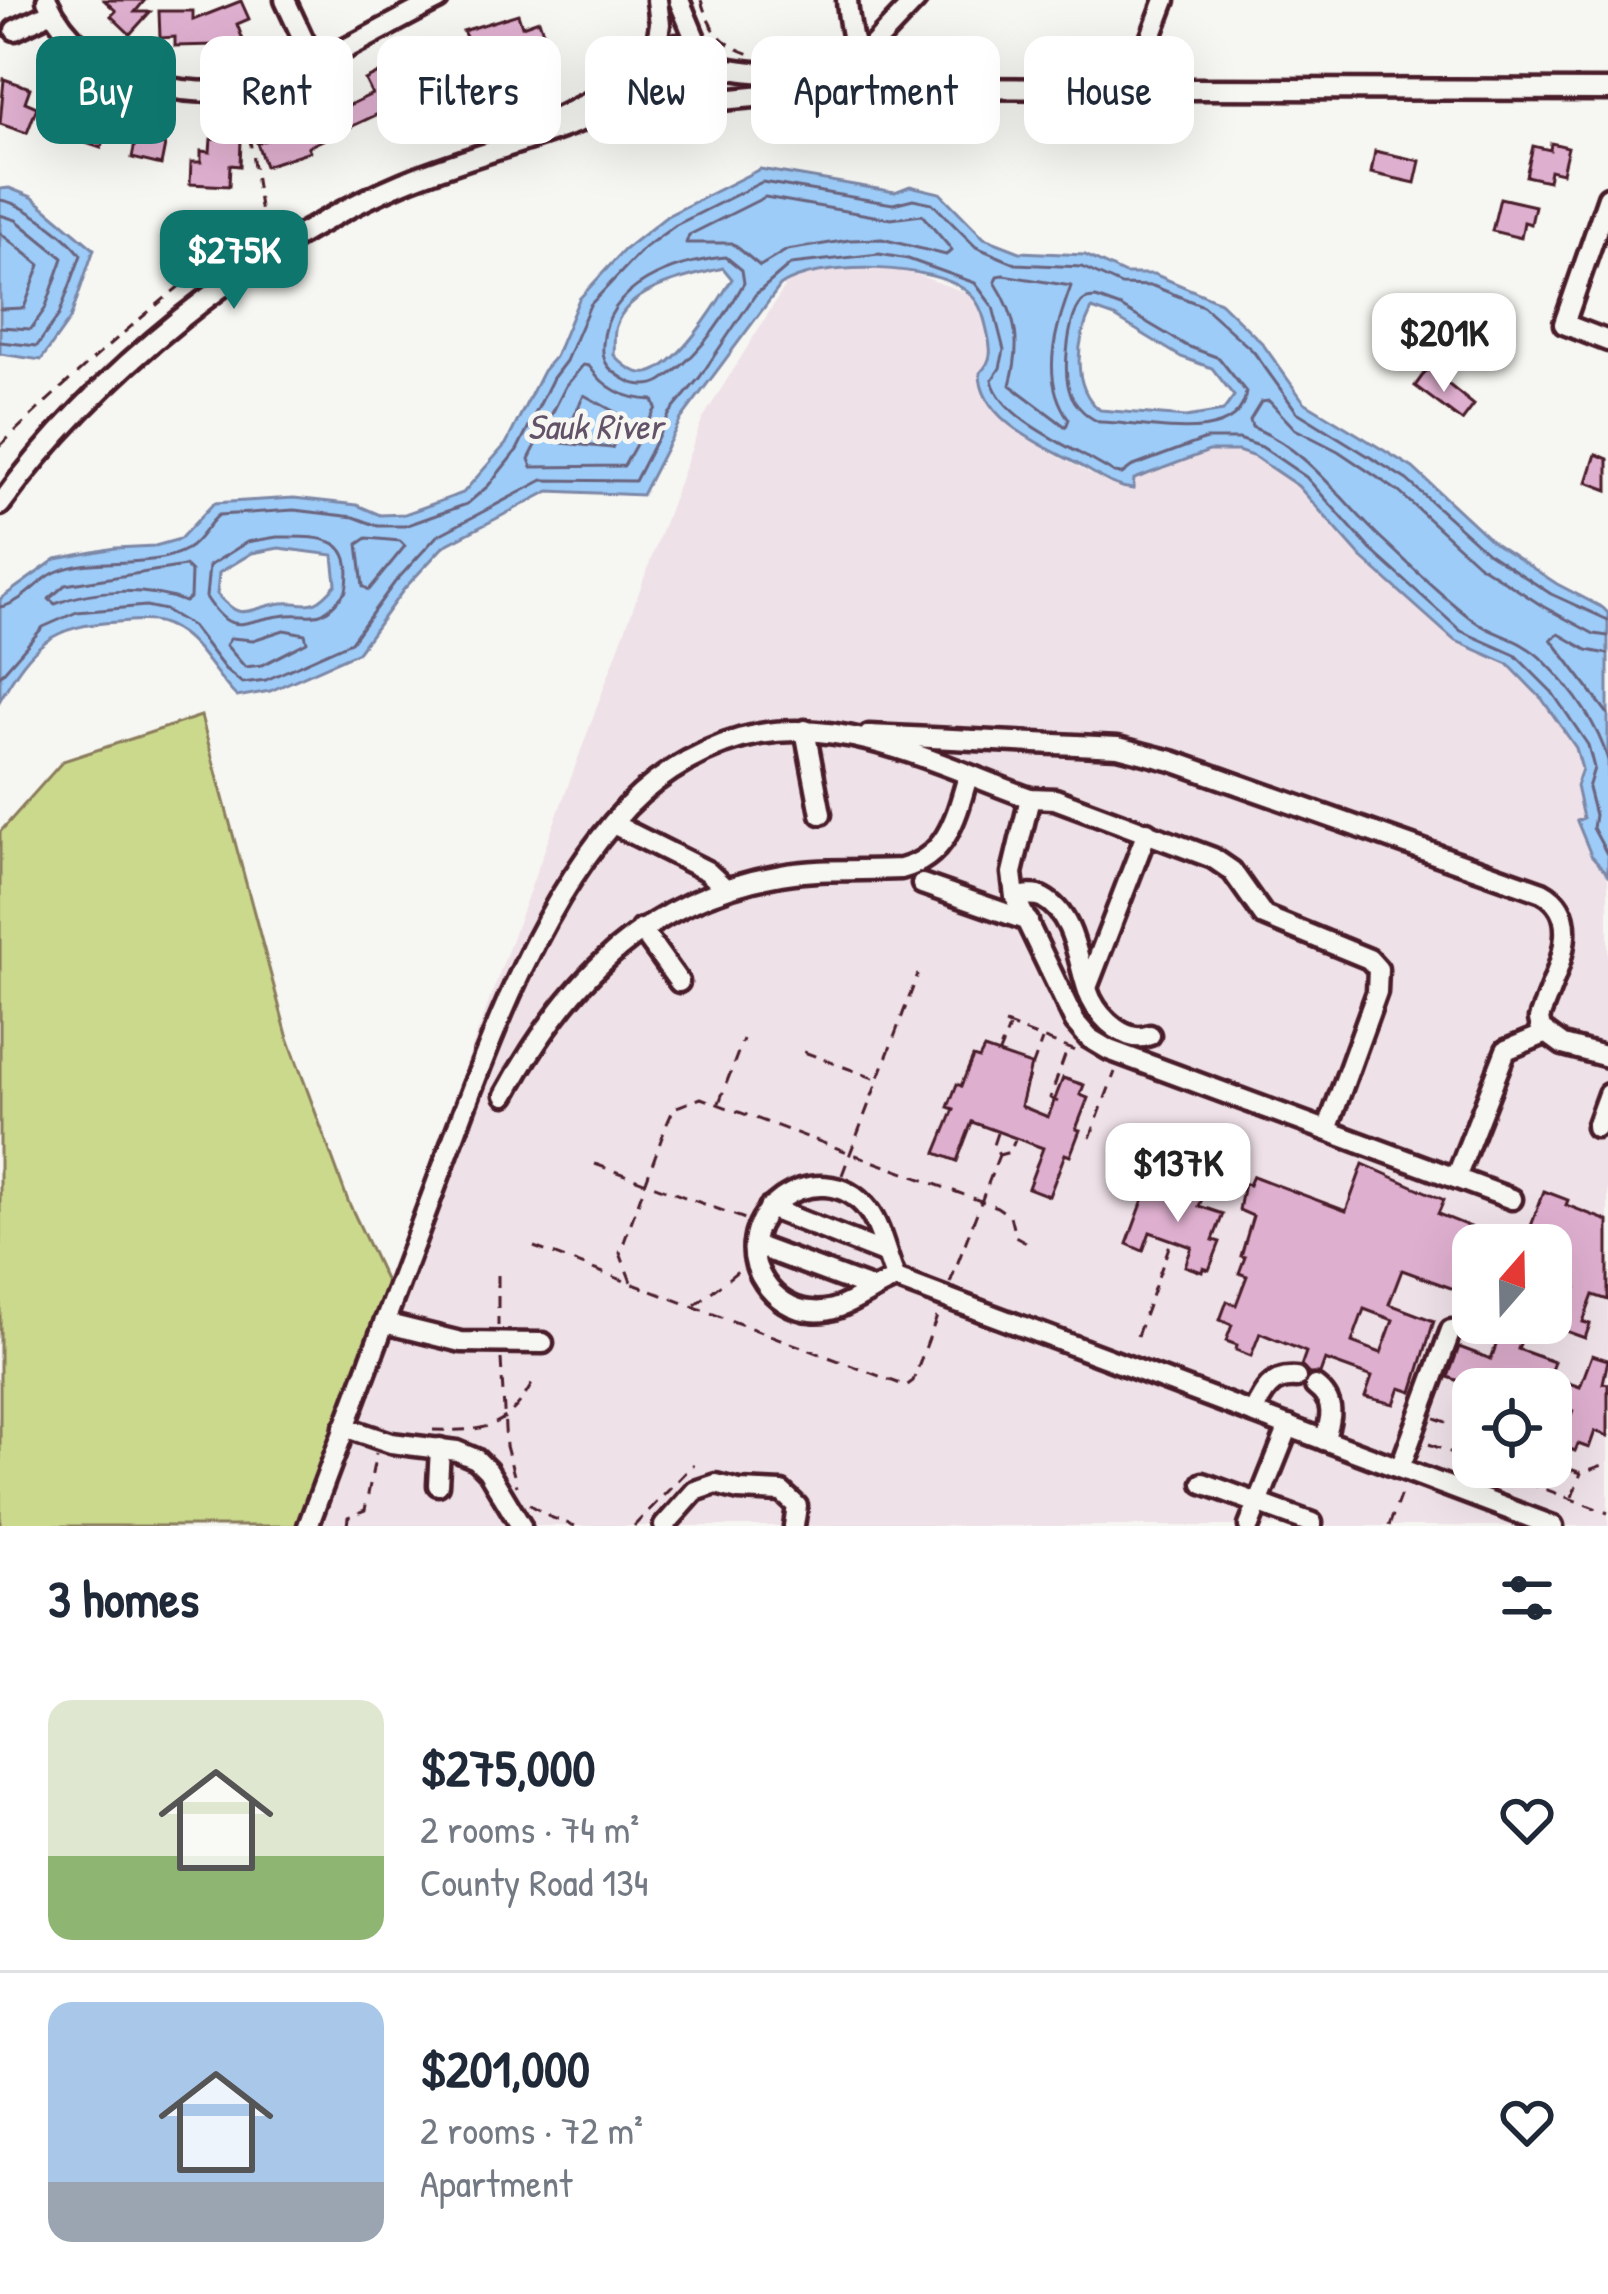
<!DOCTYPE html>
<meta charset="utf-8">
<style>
body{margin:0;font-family:"Patrick Hand",sans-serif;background:#f6f6f7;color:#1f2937;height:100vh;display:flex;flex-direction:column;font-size:45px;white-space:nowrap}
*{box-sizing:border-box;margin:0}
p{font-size:39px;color:#747a83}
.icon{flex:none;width:66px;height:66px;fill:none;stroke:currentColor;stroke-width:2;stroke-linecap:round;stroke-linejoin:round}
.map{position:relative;height:1526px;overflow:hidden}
.drawer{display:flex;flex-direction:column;background:#fff;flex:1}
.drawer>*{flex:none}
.top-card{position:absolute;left:36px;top:36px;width:1536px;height:108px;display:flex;gap:24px}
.needle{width:78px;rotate:20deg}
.fabs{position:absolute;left:1452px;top:1224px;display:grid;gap:24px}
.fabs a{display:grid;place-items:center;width:120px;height:120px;border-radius:24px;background:#fff;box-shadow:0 12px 48px #0002;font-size:60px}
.price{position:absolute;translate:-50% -102px;padding:0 27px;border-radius:24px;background:#fff;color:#222;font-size:39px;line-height:78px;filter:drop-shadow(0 3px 6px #0008)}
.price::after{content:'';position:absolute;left:50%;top:72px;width:36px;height:27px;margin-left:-18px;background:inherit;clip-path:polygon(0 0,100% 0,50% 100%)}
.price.on{background:#0f766e;color:#fff}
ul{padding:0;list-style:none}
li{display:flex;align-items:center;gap:36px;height:300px;padding:0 48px}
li+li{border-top:3px solid #e0e1e3}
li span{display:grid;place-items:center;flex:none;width:336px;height:240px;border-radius:24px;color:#555}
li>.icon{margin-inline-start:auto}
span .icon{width:144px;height:144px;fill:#fffc;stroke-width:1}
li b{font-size:51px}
h2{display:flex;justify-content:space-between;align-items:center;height:144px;padding:0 48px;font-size:51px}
.chip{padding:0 42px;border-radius:24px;background:#fff;box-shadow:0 12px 48px #0002;font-size:42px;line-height:108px}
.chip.on{background:#0f766e;color:#fff}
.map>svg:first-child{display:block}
</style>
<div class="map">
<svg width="1608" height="1526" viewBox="0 0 1608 1526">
<rect width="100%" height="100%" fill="#f6f6f2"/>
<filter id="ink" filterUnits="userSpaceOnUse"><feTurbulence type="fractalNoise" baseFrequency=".00833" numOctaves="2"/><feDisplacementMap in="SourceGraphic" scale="24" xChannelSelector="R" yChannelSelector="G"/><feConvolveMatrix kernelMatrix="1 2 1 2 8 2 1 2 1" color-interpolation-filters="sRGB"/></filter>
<g filter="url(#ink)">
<path fill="#efe1e8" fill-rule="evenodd" d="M878,266L904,270L970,294L983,312L992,352L987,401L1047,450L1109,484H1134V479L1209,451H1238L1255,457L1298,486L1363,558L1434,621L1508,664L1542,699L1576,748L1582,769L1578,801L1584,819L1577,821L1591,855L1608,874V1526H297L702,420L789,280L849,267ZM1473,1245H1551V1323H1473ZM1473,1389H1551V1467H1473Z"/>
<polygon fill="#cbd98d" stroke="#8a7c5c" stroke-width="3" points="201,716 287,1035 348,1201 387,1284 297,1526 0,1526 0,832 63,761"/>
<g fill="#9dccf8" stroke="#7c87a6" stroke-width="3" fill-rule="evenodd">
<path d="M760,169L895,192L910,186L940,193L984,238L1020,252L1085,255L1125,274H1154L1220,302L1262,343L1304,402L1413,468L1493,542L1557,584L1603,608L1608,613V874L1591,855L1577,821L1583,818L1576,786L1582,769L1576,748L1542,699L1508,664L1454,640L1362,558L1298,486L1255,457L1238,451H1209L1134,479L1133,489C1112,487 1100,476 1081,466C1045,446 980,421 980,373C994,359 991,348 987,330C984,317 981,305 971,295C938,262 816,260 780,286L681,419L642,495L549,491L444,546L404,589L358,652L270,691L237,697C217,678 202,648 181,633C158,617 144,620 118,622C52,625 32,644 0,700V599L56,559L115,548L155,546L180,539L214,503L294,498L357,505L380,515L405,514L463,493L506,444L543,371L555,357L579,299L624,250L667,216ZM723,268L732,279C717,304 677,368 648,373C634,375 622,364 614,355C615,347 613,334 616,326C629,286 690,277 723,268ZM1092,309L1115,317L1181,357L1212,368L1234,396L1223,411L1186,417L1100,410C1071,387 1076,340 1092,309ZM279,548L333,555L336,584C309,617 306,598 276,604C246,610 241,622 217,594L219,573L252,553Z"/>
<polygon points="9,188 32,197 94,249 70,319 41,360 0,354 0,189"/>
</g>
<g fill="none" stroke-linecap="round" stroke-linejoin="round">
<g stroke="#6b647d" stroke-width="3">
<polygon points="765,197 891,219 922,215 952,250 946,255 882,239 849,240 787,250 760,266 732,243 686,243 689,235"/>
<path d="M0,200C22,202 68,237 81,255L59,315L37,346L0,342"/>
<polyline points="0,215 16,220 63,258 45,309 31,329 0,327"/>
<polyline points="0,233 40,265 24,308 0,309"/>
<path d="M726,257L742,270L744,283C725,317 696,360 661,381C650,387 636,386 626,380C610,371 601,363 603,344C607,285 674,262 726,257Z"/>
<path d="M1003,275L1071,286C1056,328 1039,378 1069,419L1066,427L1010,385C1021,345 1018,318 995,282L997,276Z"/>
<path d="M1096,298L1121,307L1187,346L1219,358L1246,392C1239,451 1137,421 1099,422C1085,416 1071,402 1068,385C1064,366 1068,323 1079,306C1084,298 1087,299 1096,298Z"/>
<path d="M583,365L589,366C605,389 625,399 653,400L656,408L624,466L532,467L529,459L566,386Z"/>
<polygon points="584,395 626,418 612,448 562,443"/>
<path d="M277,537C321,537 357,534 346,591C317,628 314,610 279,616C242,621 232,638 206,597L209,566L247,542Z"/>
<polygon points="367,538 400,541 405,546 369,590 363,586 358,544"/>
<path d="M185,566L191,572L190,598L185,602C148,587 93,588 55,604L49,599L65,585Z"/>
<path d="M0,607C22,604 36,581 56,572C96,555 148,571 187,549C200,542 207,524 219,515L294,510L354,517L378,526H405L467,504L488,486L517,450L553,378L566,361L590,305L644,248L676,225L762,182L893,204L913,199L932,203L976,247L1016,264L1082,267L1121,285L1153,286L1203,306L1253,351L1297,412L1407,480L1487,552L1551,594L1608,620"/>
<polygon points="284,630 305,634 307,642 262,665 245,667 226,645 231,638 253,640"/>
<path d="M1608,636L1594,634L1544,607L1478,564L1399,492L1338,451L1295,429L1269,401L1261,402L1250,420L1252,427C1309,450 1339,499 1383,540C1411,566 1442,597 1473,620C1496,637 1520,637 1544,661C1571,688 1597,723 1608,760"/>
<polyline points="1608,654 1587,650 1559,634 1551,639 1608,714"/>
<path d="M0,676L43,627L77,612L146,606L165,610L192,626L225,669L242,683L266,680L351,642L395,582L437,536L543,480L635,481L670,413L700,377L755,295L791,264L879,254L908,259L975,283L993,307L1004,350L1000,368L992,380C1002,422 1080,450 1114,473L1122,474L1131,467L1206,439H1239L1262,447L1306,477L1371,550L1461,631L1515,655L1552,692L1588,745L1594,768L1588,788L1595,815L1593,828L1608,856"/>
</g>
</g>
<g fill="#dfafcf" stroke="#4a1f2b" stroke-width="3" fill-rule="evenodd">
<polygon points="104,0 145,0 135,12 150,12 130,34 111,16 116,11"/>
<polygon points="241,1 249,19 237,24 243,40 218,50 216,45 175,46 175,37 160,38 159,11 193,11 193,20"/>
<polygon points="518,14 522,26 539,20 549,50 513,56 511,49 418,93 411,77 386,89 395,106 308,147 310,151 265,166 257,143 317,124 314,117 325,112 320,103 339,94 345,107 372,94 365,80 420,52 424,62 468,41 463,31"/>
<polygon points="4,79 30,88 25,102 37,107 27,133 0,124"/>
<polygon points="70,111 98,121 101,114 157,129 154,142 165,145 161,165 132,158 135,143 105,136 101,148 62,135"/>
<polygon points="211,139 241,140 240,166 230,165 229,186 190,184 191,162 201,162 201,151 210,152"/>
<polygon points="1551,143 1568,147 1562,173 1550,170 1548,181 1526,176 1533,146 1550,150"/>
<polygon points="1375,151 1420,161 1415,183 1371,173"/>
<polygon points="1500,198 1535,206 1531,224 1524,222 1521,238 1492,231"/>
<polygon points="1428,368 1474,405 1462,421 1415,386"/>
<polygon points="1596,454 1608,459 1608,490 1587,482"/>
<polygon points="984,1049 1031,1065 1021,1106 1048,1117 1063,1078 1084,1085 1080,1095 1088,1098 1076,1129 1080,1130 1070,1156 1065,1154 1049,1196 1028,1188 1043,1148 972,1122 957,1161 936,1153 954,1109 948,1107 957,1084 961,1086 973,1057 979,1059"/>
<path d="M1363,1164L1444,1200L1438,1214L1471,1227L1461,1254L1473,1259V1296L1402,1270L1389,1304L1434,1321L1412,1392L1400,1388L1394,1404L1365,1397L1372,1377L1325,1360L1320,1374H1309L1301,1366L1306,1352L1260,1333L1251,1356L1236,1350L1237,1345L1226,1341L1232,1325L1220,1320L1227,1301L1236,1305L1247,1276L1239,1273L1245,1257L1241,1256L1253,1216L1239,1210L1244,1183L1249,1185L1253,1176L1346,1211ZM1364,1309L1393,1320L1381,1353L1352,1342Z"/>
<polygon points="1148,1187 1171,1196 1173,1189 1202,1199 1199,1206 1223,1214 1213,1240 1220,1242 1209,1270 1203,1268 1202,1272 1185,1266 1192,1247 1150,1232 1143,1251 1127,1244"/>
<polygon points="1544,1191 1568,1200 1566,1205 1608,1221 1608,1300 1593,1295 1583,1322 1590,1324 1585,1338 1560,1329 1576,1288 1551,1279 1551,1245 1524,1245"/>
<polygon points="1504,1323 1528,1323 1518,1349 1554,1362 1549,1376 1580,1387 1592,1355 1608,1360 1603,1383 1608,1384 1608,1436 1595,1431 1589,1448 1578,1444 1575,1451 1560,1445 1573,1411 1551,1403 1551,1389 1514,1389 1502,1385 1501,1389 1470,1389 1471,1385 1448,1377 1459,1347 1491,1359"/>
</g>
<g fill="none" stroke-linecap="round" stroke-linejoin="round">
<defs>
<g id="minor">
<path d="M47,0C82,77 183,107 262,84C323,66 381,28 438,0"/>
<polyline points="285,0 314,62"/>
<polyline points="679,0 701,53"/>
<path d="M847,0C849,34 860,55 855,88"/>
<polyline points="15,30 52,12"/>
<circle cx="678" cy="77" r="32"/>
<polyline points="655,54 660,24 657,0"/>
<polyline points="859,60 916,0"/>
<path d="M708,64C758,78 806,70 855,88L1608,90"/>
<polyline points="1132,87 1165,0"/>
<polyline points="699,102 787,94 831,96 855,88"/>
<polyline points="553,120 646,74"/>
<polyline points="1608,197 1564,324 1608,341"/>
<path d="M0,505C94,375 253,246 402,183C469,155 542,140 608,109L630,104L667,108"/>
<polyline points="805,730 821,814"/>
<path d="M869,735L1118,747L1172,761L1542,892C1589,917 1552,979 1539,1019L1541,1029L1563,1045L1608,1057"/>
<polyline points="1030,798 1012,873 1015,897 1075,1022 1089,1038 1109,1050 1512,1199"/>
<polyline points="613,824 707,871 725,888"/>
<polyline points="922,884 1028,921"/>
<path d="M1015,897C1024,896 1034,893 1043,898C1078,917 1077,968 1091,999C1101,1019 1127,1045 1150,1035"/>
<polyline points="641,929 679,982"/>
<polyline points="1088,985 1147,832"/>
<path d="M505,1095C569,978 646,899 781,875C820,868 862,871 901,869C947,857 956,818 968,776"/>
<polyline points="1596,1127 1608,1094"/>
<polyline points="1456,1178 1506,1050 1545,1034"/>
<polyline points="769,1208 884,1253"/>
<polyline points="754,1245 870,1288"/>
<path d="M896,1279C886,1257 882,1229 868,1210C820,1148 720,1218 765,1283C775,1298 792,1310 811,1311C842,1315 867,1289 896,1279L1553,1526"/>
<polyline points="384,1323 461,1342 543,1343"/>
<path d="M1315,1386C1336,1402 1332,1418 1324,1440"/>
<path d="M1253,1413C1263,1392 1271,1376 1296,1378"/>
<polyline points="344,1427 391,1443 457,1451 476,1459 488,1471 521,1526"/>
<polyline points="1400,1468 1451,1330"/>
<polyline points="1203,1483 1312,1523"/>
<polyline points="438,1485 440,1448"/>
<path d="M308,1526C351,1409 395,1293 439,1177C485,1054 535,905 627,807C662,771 711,743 760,734C852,718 946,768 1030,798L1055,799L1213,858L1232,871L1264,916L1369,959L1378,969L1377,992L1327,1130"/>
<polyline points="664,1526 695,1491 716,1484 739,1490 782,1492 797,1506 794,1526"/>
<polyline points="1249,1526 1289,1426"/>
</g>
</defs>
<use href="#minor" stroke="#4a1f2b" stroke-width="27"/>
<g stroke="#4a1f2b" stroke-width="3" stroke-dasharray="12 9" stroke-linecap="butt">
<path d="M701,0C709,29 721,44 750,54"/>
<polyline points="795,58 840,59"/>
<path d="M0,446C83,364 170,292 262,221L245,106"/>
<polyline points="1005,1024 1076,1051"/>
<polyline points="804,1052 876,1079"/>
<polyline points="998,1055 1009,1028"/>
<polyline points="1025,1087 1042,1040"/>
<polyline points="1058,1102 1050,1098 1067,1050"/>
<polyline points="719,1103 743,1039"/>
<polyline points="997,1133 993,1145 999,1155 1010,1152 1015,1140"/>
<polyline points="1090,1138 1115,1072"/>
<polyline points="595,1164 745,1219"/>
<polyline points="842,1175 918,974"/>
<polyline points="534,1247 906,1386 913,1381 938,1314"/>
<polyline points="498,1275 498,1326"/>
<polyline points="631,1282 620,1253 666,1126 674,1108 701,1098 997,1207 1010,1216 1015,1236 1026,1242"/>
<polyline points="950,1283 999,1155"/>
<polyline points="695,1305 739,1270"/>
<polyline points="1137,1336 1170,1244"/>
<polyline points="501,1359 506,1446 517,1486"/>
<polyline points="1435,1418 1473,1432"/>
<path d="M433,1430C482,1431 505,1431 532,1384"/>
<polyline points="1429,1444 1473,1461"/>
<polyline points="1551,1462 1581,1473 1608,1463"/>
<polyline points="1487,1467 1608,1513"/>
<polyline points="1572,1497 1581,1473"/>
<polyline points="529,1504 550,1517 575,1526"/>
<polyline points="347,1526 348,1517 365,1510 376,1453"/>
<polyline points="634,1526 694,1464"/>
<polyline points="1389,1526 1403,1488"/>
</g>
<use href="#minor" stroke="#f6f6f2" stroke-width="18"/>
</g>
</g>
<g text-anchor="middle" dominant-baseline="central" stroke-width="10" stroke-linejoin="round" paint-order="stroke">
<g font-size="36" font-style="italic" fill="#635368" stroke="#f6f6f2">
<text x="595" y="425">Sauk River</text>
</g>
</g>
</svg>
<div class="fabs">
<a><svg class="needle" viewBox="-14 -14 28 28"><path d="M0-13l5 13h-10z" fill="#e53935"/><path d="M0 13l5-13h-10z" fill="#747a83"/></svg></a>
<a><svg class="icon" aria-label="locate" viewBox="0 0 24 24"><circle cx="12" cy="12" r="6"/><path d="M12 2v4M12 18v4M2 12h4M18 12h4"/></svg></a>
</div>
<b class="price on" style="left:234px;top:312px">$275K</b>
<b class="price" style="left:1444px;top:395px">$201K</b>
<b class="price" style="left:1178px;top:1225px">$137K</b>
<div class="top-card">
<a class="chip on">Buy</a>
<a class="chip">Rent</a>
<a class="chip">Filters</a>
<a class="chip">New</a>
<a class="chip">Apartment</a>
<a class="chip">House</a>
</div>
</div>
<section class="drawer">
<h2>3 homes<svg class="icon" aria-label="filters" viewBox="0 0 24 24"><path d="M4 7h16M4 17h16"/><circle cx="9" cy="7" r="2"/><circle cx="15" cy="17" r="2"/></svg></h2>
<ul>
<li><span style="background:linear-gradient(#dfe7d0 65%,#8fb573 0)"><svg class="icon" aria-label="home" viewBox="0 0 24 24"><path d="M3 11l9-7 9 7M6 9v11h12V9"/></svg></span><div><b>$275,000</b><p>2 rooms · 74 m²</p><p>County Road 134</p></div><svg class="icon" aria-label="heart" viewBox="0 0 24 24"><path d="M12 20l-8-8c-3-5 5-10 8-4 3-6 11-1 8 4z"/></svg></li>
<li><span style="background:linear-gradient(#a9c7e8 75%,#9aa5b1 0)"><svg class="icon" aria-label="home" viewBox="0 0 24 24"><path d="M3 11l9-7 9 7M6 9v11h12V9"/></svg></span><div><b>$201,000</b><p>2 rooms · 72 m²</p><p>Apartment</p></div><svg class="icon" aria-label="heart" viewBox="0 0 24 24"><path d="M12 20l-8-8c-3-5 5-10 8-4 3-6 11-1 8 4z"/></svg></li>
</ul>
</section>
